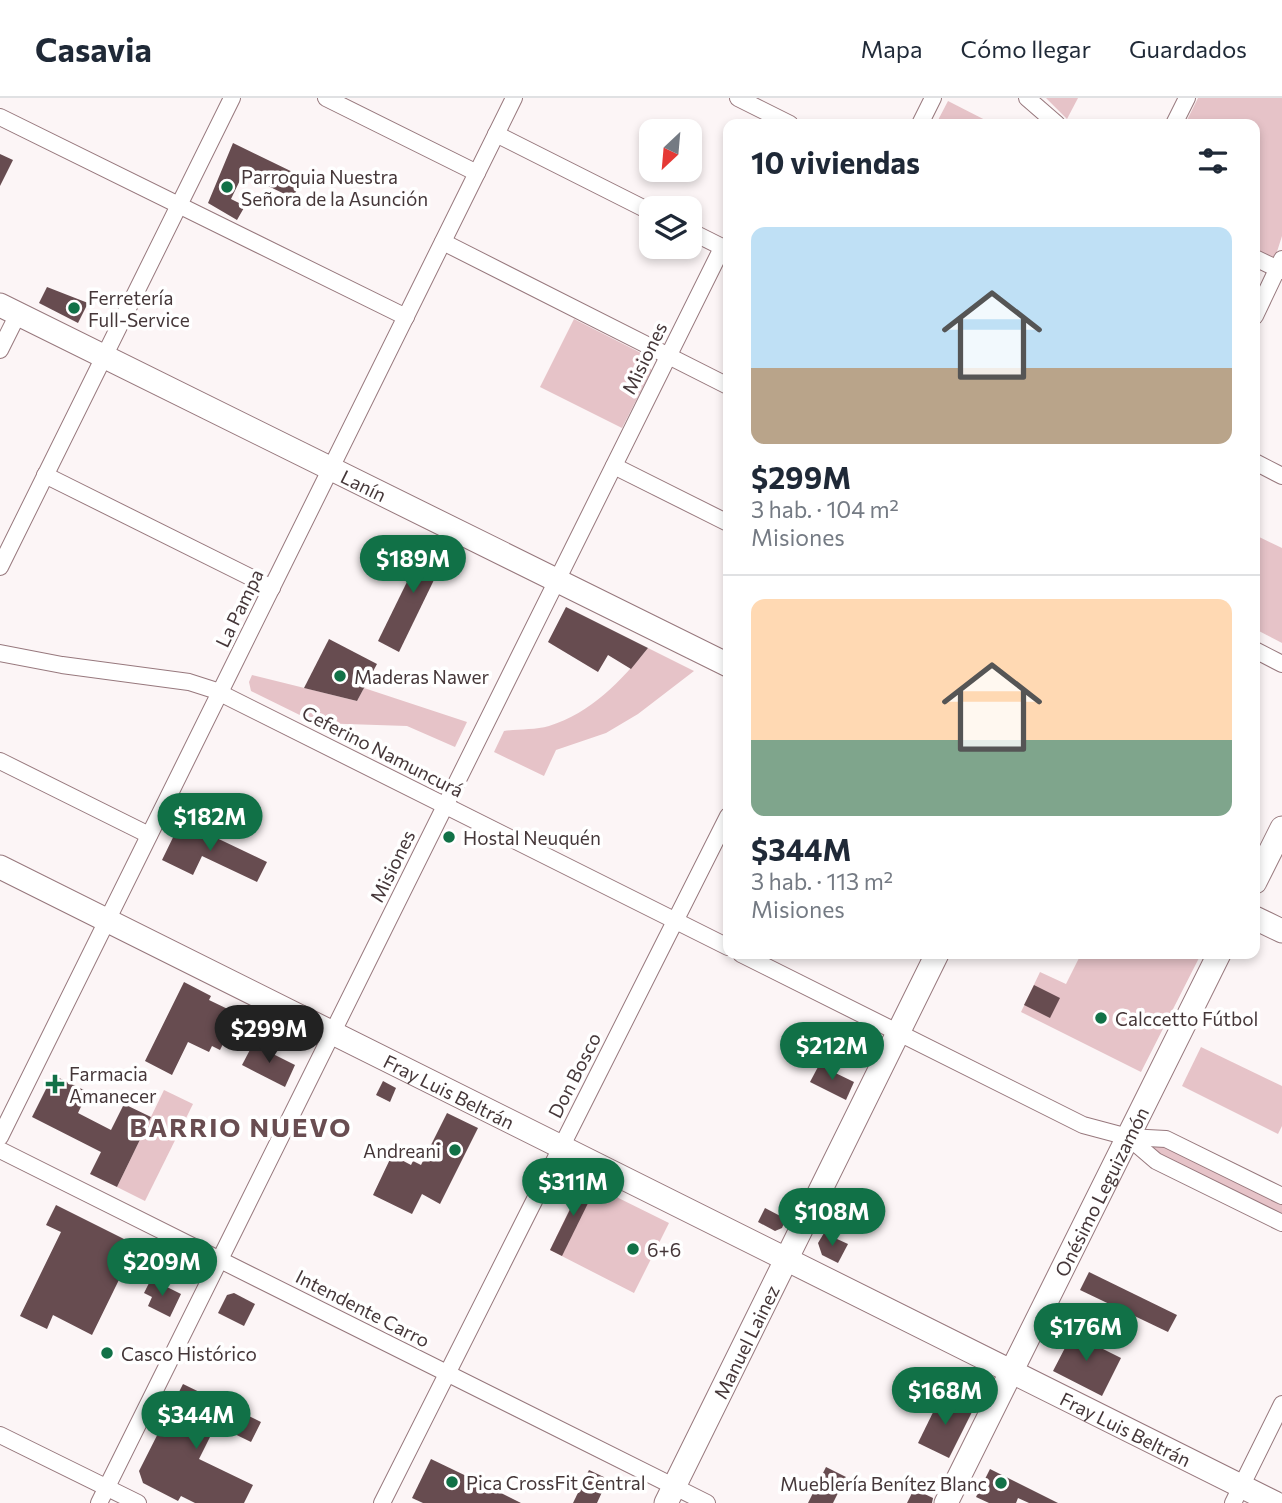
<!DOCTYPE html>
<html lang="es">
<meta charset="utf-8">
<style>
body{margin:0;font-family:Commissioner,sans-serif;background:#f2f2f3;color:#1f2937;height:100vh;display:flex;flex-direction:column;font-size:26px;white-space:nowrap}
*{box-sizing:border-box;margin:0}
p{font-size:23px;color:#747a83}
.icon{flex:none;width:38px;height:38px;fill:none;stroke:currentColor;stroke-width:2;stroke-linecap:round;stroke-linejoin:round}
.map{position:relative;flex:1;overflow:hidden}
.panel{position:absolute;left:723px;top:21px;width:537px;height:840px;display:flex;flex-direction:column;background:#fff;border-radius:14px;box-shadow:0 4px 10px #0003}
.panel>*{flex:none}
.needle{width:46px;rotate:206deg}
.tools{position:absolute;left:639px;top:21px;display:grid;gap:14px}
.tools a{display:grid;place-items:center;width:63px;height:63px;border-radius:14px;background:#fff;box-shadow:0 4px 10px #0003;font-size:35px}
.price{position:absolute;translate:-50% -60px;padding:0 16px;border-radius:24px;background:#117147;color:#fff;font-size:23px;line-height:46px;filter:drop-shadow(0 2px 4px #0008)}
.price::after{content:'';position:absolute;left:50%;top:42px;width:21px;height:16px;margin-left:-10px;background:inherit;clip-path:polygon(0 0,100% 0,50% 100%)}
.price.selected{background:#222;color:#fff}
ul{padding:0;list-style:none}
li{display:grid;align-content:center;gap:14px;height:371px;padding:0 28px}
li+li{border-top:2px solid #e0e1e3}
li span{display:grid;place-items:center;height:217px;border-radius:14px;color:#555}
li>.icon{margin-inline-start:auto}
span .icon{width:126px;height:126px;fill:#fffc;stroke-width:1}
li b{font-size:30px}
h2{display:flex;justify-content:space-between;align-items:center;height:84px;padding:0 28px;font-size:30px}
header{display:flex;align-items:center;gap:42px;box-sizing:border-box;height:98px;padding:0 35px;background:#fff;border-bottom:2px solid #e0e1e3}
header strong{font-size:33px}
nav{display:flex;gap:38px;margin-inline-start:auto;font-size:24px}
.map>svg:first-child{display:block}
</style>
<header>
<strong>Casavia</strong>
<nav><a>Mapa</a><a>Cómo llegar</a><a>Guardados</a></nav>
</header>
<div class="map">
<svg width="1282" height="1405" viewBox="0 0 1282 1405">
<rect width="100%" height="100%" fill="#fcf5f6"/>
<g fill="#e6c3c8">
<polygon points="1046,0 1078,0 1067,21"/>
<polygon points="1198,0 1282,0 1282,138 1275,160 1255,153 1255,26 1185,26"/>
<polygon points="948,3 993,26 936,26"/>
<polygon points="574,221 643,256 651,263 651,273 622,330 540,289"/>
<polygon points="1255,437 1282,450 1282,545 1255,531"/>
<path d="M648,550L694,573L638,616L606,635L556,652L544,678L494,654L504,633C518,631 535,632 549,628C591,615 621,583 648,550Z"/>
<polygon points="252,577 357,603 364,590 467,624 455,649 407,628 316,625 251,593 249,584"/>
<polygon points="1081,856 1201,856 1141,974 1021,914 1040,874 1066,886"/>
<polygon points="1201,949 1282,988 1282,1028 1278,1036 1182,988"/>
<polygon points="164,992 193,1006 145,1103 117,1089"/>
<polygon points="1156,1044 1282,1105 1282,1118 1151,1052"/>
<polygon points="584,1083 669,1125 634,1195 550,1152 575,1100 565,1095 569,1086 579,1092"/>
</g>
<g fill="#674c50">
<polygon points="233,45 303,79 293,100 243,76 231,101 245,108 237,122 208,105"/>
<polygon points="0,56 13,62 0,88"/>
<polygon points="47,189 88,205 78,225 39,205"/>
<polygon points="428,441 449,451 399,554 378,543"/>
<polygon points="566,509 648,550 631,571 608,557 598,574 548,544"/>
<polygon points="329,541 377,566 357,603 304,590"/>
<polygon points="181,723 267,764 257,784 202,758 193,777 162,762"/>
<polygon points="184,884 211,898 209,902 238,916 220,952 212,948 209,954 188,944 172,977 145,963"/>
<polygon points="1034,887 1060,900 1050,920 1024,907"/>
<polygon points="253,946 295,967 285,989 242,967"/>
<polygon points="819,967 854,984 846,1002 810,984"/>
<polygon points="53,977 88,994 78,1015 111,1032 124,1006 151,1019 117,1089 90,1076 101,1054 32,1019"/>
<polygon points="383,983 396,990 390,1004 376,997"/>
<polygon points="447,1015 478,1030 440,1106 422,1096 412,1116 373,1097 392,1057 411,1067 413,1063 421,1067"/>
<polygon points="584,1083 596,1089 562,1158 550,1152"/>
<polygon points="56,1107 136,1147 92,1237 53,1217 47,1231 20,1218 61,1134 46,1127"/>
<polygon points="765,1110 786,1121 782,1130 775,1133 758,1124"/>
<polygon points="824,1135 848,1146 838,1165 822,1157 818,1145"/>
<polygon points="1089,1174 1177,1217 1168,1234 1080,1192"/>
<polygon points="151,1181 181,1196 170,1219 148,1208 152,1199 144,1195"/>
<polygon points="234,1195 255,1206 244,1228 218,1215 227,1197"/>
<polygon points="1061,1230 1121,1260 1102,1298 1053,1273 1067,1246 1056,1240"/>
<polygon points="183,1286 261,1324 251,1344 216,1327 199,1361 253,1387 244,1405 195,1405 181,1398 178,1403 143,1385 139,1373"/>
<polygon points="941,1298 972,1314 949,1360 918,1345"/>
<polygon points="431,1361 483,1386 521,1405 423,1405 412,1400"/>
<polygon points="826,1369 846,1379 833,1405 808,1405"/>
<polygon points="990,1371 1058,1405 1029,1405 1018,1400 1016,1405 989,1405 976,1399"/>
<polygon points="589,1372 608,1381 597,1405 573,1405"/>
<polygon points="914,1391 933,1400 932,1405 907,1405"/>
</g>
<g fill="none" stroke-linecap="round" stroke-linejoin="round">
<defs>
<g id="street">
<polyline points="326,0 477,75"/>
<polyline points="738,0 790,26"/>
<polyline points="1027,0 1057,26"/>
<polyline points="0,19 406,219"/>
<polyline points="920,26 933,0"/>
<polyline points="1174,26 1187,0"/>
<polyline points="496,36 651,114"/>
<polyline points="690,133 728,152"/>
<polyline points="443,144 728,288"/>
<polyline points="1255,160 1282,173"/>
<polyline points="1255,218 1282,161"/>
<polyline points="0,252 18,216"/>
<polyline points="1255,364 1282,378"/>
<polyline points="614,368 728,425"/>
<polyline points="45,377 272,490"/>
<polyline points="0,469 232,0"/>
<polyline points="1255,552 1282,566"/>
<polyline points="0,555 62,567 189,584 214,592 728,849"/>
<polyline points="0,663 149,737"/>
<polyline points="741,856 1083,1027 1128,1039 1166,1041 1282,1098"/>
<polyline points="0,1039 514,0"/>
<polyline points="1128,1039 1156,1063 1282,1125"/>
<polyline points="0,1052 707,1405"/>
<polyline points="0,1337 138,1405"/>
<polyline points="99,1405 722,150"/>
<polyline points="382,1405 728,718"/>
<polyline points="1233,1405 1282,1306"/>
</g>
<g id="secondary">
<path id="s1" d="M0,207L728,567"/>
<path id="s2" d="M0,769L1275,1405"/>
<polyline points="1255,784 1282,730"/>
<polyline points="1255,820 1282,833"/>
<path id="s3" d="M666,1405L937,856"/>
<path id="s4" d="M946,1405L1219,856"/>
</g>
</defs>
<use href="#street" stroke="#97787d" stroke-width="18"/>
<use href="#secondary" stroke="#97787d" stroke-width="25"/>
<use href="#street" stroke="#fff" stroke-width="16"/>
<use href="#secondary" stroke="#fff" stroke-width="23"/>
</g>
<g fill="#117147" stroke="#fff" stroke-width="2.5">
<circle cx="227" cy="89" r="7"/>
<circle cx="74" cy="210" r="7"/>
<circle cx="340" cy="578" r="7"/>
<circle cx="449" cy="739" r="7"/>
<circle cx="1101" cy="920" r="7"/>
<path d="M51.5 975.5h7v7h7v7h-7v7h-7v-7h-7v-7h7z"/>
<circle cx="455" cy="1052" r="7"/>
<circle cx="633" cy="1151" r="7"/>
<circle cx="107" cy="1255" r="7"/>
<circle cx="452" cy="1384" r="7"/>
<circle cx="1001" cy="1385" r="7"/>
</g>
<g text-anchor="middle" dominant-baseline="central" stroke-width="7" stroke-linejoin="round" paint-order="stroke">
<g font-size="19" fill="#453739" stroke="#fff" text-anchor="start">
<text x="241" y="78">Parroquia Nuestra<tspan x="241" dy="22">Señora de la Asunción</tspan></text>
<text x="88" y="199">Ferretería<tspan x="88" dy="22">Full-Service</tspan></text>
<text x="354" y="578">Maderas Nawer</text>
<text x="463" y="739">Hostal Neuquén</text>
<text x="1115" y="920">Calccetto Fútbol</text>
<text x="69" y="975">Farmacia<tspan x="69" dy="22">Amanecer</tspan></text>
<text x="441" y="1052" text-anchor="end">Andreani</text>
<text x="647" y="1151">6+6</text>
<text x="121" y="1255">Casco Histórico</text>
<text x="466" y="1384">Pica CrossFit Central</text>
<text x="987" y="1385" text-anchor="end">Mueblería Benítez Blanc</text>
</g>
<g font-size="19" fill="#453739" stroke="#fff">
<text transform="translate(644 260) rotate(-64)">Misiones</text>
<text stroke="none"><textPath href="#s1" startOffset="406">Lanín</textPath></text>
<text transform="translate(239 510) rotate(-64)">La Pampa</text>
<text transform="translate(383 653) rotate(27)">Ceferino Namuncurá</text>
<text transform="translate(392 768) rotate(-64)">Misiones</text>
<text transform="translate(574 977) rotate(-63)">Don Bosco</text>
<text stroke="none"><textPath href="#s2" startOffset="502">Fray Luis Beltrán</textPath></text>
<text stroke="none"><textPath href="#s4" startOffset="348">Onésimo Leguizamón</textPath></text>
<text transform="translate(363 1210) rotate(27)">Intendente Carro</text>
<text stroke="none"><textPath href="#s3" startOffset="180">Manuel Lainez</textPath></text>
<text stroke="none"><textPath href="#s2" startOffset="1258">Fray Luis Beltrán</textPath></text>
</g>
<g font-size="26" font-weight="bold" letter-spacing="2" fill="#694d51" stroke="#fff">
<text x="241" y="1028">BARRIO NUEVO</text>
</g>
</g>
</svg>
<div class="tools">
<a><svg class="needle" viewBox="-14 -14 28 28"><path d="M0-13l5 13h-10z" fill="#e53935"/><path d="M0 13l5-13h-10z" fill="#747a83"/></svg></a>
<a><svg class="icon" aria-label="layers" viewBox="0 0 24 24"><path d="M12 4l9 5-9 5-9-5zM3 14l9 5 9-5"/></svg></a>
</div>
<b class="price" style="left:413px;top:497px">$189M</b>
<b class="price" style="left:210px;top:755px">$182M</b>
<b class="price selected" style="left:269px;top:967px">$299M</b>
<b class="price" style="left:832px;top:984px">$212M</b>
<b class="price" style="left:573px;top:1120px">$311M</b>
<b class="price" style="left:832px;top:1150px">$108M</b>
<b class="price" style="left:162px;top:1200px">$209M</b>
<b class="price" style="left:1086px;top:1265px">$176M</b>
<b class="price" style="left:945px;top:1329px">$168M</b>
<b class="price" style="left:196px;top:1353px">$344M</b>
<section class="panel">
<h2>10 viviendas<svg class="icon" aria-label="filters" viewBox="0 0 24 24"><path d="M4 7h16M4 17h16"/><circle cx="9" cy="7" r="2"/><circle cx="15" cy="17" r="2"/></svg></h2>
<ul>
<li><span style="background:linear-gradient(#bfe0f5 65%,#b9a48a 0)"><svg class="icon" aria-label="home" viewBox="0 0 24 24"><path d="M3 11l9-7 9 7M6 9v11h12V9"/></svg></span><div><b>$299M</b><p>3 hab. · 104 m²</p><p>Misiones</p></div></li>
<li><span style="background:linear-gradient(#ffd9b3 65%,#7fa58c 0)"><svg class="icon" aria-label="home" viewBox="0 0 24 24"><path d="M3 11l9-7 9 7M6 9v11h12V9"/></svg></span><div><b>$344M</b><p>3 hab. · 113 m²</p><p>Misiones</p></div></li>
</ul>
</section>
</div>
